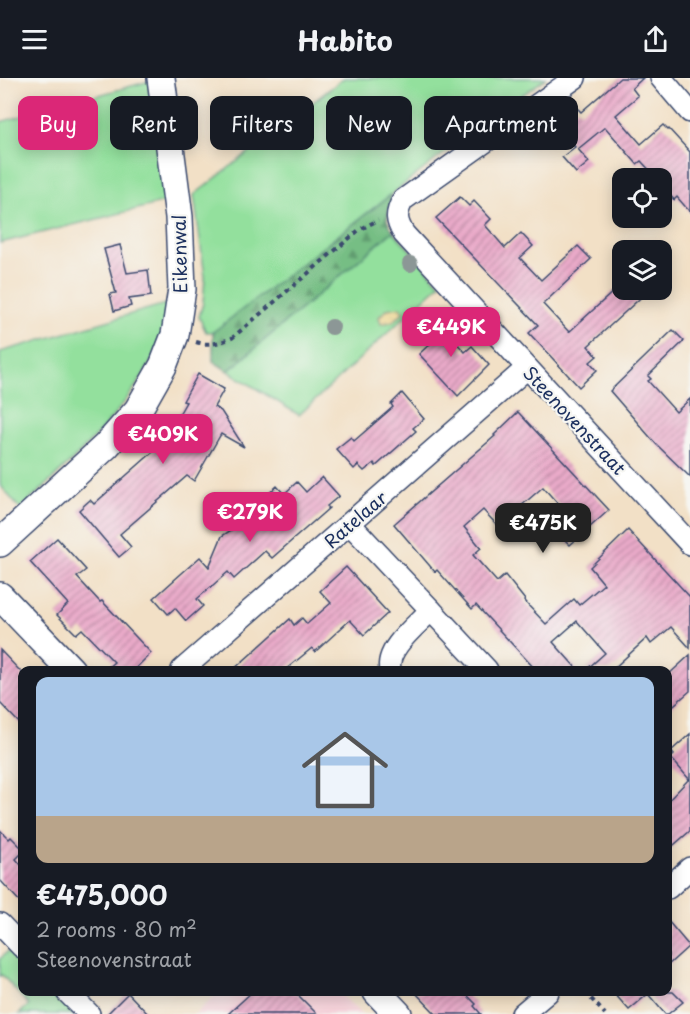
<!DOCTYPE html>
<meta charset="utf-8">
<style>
body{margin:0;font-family:"Playpen Sans",sans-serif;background:#20242c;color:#f1f3f6;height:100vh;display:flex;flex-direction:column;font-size:22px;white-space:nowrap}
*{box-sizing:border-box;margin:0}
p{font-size:20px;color:#9ea1a6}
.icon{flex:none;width:33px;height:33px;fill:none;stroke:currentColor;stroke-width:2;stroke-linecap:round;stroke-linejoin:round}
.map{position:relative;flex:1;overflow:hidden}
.sheet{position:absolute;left:18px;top:588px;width:654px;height:330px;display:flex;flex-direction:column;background:#171b24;border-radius:12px;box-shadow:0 3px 15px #0003}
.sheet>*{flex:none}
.top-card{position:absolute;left:18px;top:18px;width:654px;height:54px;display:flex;gap:12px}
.buttons{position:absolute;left:612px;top:90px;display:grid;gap:12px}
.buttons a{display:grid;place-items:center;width:60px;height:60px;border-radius:12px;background:#171b24;box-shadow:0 3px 15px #0003;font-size:30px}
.price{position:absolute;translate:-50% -51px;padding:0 14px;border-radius:12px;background:#db2777;color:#fff;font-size:20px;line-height:39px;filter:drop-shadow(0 2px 3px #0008)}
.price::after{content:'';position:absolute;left:50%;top:36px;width:18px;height:14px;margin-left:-9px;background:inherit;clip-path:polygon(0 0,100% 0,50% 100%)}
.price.on{background:#222;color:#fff}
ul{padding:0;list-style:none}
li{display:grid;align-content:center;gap:12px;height:318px;padding:0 18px}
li+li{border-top:2px solid #363941}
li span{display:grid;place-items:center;height:186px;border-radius:12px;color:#555}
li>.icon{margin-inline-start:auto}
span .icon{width:108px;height:108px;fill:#fffc;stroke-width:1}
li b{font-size:26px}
.pill{padding:0 21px;border-radius:12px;background:#171b24;box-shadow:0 3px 15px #0003;font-size:21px;line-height:54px}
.pill.on{background:#db2777;color:#fff}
header{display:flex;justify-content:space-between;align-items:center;height:78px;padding:0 18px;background:#171b24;font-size:27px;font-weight:700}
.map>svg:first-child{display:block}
</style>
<header><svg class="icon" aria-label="menu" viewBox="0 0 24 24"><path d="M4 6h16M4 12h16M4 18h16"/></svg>Habito<svg class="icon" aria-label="share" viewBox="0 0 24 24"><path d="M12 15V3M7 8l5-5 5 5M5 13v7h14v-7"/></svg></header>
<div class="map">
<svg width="690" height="936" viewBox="0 0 690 936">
<defs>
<pattern id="forest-firs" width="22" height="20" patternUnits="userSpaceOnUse" patternTransform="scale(1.5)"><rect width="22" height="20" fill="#76be84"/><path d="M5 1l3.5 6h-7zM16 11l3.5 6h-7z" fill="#609b6f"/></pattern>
<pattern id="sand-dots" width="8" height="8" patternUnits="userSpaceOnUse" patternTransform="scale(1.5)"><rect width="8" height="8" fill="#eeda9e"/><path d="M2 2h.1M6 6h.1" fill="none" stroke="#ccbb8a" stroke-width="1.8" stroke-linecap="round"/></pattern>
<pattern id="building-hatch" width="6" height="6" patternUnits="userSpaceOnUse" patternTransform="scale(1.5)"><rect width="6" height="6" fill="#eaaac9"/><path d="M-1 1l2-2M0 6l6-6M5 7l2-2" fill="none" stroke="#bd8ba6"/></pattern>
</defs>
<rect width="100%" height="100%" fill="#f6f6f2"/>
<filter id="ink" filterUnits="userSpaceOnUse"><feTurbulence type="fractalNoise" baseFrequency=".0167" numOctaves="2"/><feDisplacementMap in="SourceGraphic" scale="12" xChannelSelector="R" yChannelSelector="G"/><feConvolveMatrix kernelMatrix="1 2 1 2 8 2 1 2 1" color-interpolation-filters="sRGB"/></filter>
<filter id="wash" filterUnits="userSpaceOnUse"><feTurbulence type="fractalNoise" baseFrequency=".008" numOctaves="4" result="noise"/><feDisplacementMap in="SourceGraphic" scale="24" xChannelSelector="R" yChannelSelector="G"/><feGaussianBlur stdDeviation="1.35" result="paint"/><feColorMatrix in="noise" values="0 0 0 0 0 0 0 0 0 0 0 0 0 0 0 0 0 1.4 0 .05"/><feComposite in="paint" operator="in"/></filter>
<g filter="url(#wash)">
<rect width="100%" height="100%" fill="#f2e0c6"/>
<polygon fill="#f6cfd8" points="219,914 339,914 361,936 195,936"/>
<g fill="#93e09d" stroke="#57887e" stroke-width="1.5">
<polygon points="344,0 546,0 483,45 232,240 213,254 206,254 199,239 203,225 205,199 194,117"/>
<polygon points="150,3 166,124 0,165 0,44"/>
<polygon points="393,153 440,206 299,337 228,293"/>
<path d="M172,224C167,241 163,261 155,276C128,332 66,390 20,431L0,407V274Z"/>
<polygon points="7,874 17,874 22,879 22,914 54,914 75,936 19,936 29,927 2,897 0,898 0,881"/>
</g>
<polygon fill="url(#forest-firs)" stroke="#487671" stroke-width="1.5" points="392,116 387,142 393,153 228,293 213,283 213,254"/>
<path fill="url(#sand-dots)" stroke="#84847e" stroke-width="1.5" d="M400,229L403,234C397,242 391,245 381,246L379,239L387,231Z"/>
<g id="blocks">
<g fill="url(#building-hatch)">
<polygon points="620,0 643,0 632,10 638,18 616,37 641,66 663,47 668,52 669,51 690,74 690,134 677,119 674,122 662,107 662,100 657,100 641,83 637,86 605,49 578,71 589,84 576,95 562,79 575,69 557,48 577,30 581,34"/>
<polygon points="460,119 469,128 474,123 491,141 485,147 505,170 521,155 533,168 520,180 541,202 578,168 591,181 543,226 569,254 615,212 649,212 588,268 597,278 590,284 597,292 579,309 529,255 538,247 436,140"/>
<polygon points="120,167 127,195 148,192 151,218 129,221 131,228 114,233 110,216 116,215 104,171"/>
<polygon points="432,239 465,274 472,268 489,287 458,318 419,276 431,265 419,253"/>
<polygon points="673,252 684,263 648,298 651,301 648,303 676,334 690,321 690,399 656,366 610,313"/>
<polygon points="198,296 224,311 214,329 221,333 244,369 221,356 194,403 187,398 120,456 131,469 119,479 79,432 90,422 94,426 154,373 164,355 167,357 186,324 183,323"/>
<polygon points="402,315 424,341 413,350 416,353 376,388 374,385 364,393 358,387 354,391 336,371 351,359 354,363 393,329 391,326"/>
<polygon points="518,334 609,432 570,467 551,448 566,435 543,409 498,448 483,432 464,449 481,470 473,477 497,504 505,497 525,522 524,523 546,546 574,521 579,527 604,506 590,489 628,452 690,519 690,570 671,549 651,566 647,560 612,592 586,592 605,575 577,543 553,564 578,592 536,592 476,527 472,531 437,492 435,494 394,446 495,358 494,357"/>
<polygon points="322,399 339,418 327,428 329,430 272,480 265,473 234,501 228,494 197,521 203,528 186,543 175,530 168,536 154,520 200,479 209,489 222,458 242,445 245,441 243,439 277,408 284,416 297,404 306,414"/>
<polygon points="57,460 86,492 77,499 100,524 102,523 151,575 134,592 105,592 114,584 82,551 76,556 57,537 68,526 30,484"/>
<polygon points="346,489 388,535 364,557 350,542 315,574 312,570 285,592 233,592 290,541 294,547 302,540 307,546 331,525 320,513"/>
<polygon points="0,572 22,595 22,648 0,625"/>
<polygon points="690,577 690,613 668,632 668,597"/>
<polygon points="690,656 690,753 668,772 668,723 689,701 671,680 674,677 671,673"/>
<polygon points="0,752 9,761 11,759 22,770 22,775 16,781 22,788 22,826 0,802"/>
<polygon points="668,843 689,868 668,887"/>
<polygon points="252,914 295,914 317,936 228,936"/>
<polygon points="415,914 464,914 476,926 474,928 481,936 436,936"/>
<polygon points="613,914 673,914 683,924 668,936 665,936 648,916 629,932"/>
<polygon points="128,915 148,936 107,936"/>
</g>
</g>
</g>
<g filter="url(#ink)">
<use href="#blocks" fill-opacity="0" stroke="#3b4a6e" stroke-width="1.5"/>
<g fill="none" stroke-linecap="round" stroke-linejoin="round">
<defs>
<g id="minor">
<path d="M575,0L403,122C395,136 396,143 404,156L690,466"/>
<polyline points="661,0 690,34"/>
<path d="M350,446L431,532C417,547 385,571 390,592"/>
<polyline points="431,532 487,592"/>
<polyline points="182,592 527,290"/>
<polyline points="668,810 690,790"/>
<polyline points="0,846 22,869"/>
<polyline points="67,914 89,936"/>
<polyline points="522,936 548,914"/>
</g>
<g id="tertiary">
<polyline points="0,465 106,368 138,332 163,288 175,257 182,211 179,139 161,0"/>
<polyline points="0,518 71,592"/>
<polyline points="377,914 398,936"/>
</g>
</defs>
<use href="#minor" stroke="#3b4a6e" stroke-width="24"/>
<use href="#tertiary" stroke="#3b4a6e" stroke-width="30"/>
<g stroke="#3b4a6e" stroke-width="4" stroke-dasharray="4.5 4.5" stroke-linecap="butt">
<path d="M196,264C209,268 219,265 232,260L359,152L378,142"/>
<polyline points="585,914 605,936"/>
</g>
<use href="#minor" stroke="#fff" stroke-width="21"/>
<use href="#tertiary" stroke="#fff" stroke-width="27"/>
</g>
<g fill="#8c9796">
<circle cx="410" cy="186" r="8"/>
<circle cx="332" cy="249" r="8"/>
</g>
</g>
<g text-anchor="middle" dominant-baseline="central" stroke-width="4.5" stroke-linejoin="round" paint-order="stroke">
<g font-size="18" fill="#1b2f5e" stroke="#f6f6f2">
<text transform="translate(179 176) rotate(-91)">Eikenwal</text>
<text transform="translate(575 342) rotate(47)">Steenovenstraat</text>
<text transform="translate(355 441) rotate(-41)">Ratelaar</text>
</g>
</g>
</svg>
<div class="buttons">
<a><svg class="icon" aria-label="locate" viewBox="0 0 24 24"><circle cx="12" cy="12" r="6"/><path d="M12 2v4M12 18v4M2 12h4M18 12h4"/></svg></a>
<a><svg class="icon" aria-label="layers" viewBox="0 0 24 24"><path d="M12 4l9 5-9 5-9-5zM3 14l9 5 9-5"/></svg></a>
</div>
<b class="price" style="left:451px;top:280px">€449K</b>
<b class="price" style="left:163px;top:387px">€409K</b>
<b class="price" style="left:250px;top:465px">€279K</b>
<b class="price on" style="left:543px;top:476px">€475K</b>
<div class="top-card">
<a class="pill on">Buy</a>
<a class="pill">Rent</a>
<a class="pill">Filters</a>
<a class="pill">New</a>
<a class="pill">Apartment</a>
</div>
<section class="sheet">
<ul>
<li><span style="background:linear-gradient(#a9c7e8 75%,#b9a48a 0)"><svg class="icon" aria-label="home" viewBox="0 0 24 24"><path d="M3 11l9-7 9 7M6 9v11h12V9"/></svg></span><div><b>€475,000</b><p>2 rooms · 80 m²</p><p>Steenovenstraat</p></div></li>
</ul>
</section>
</div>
